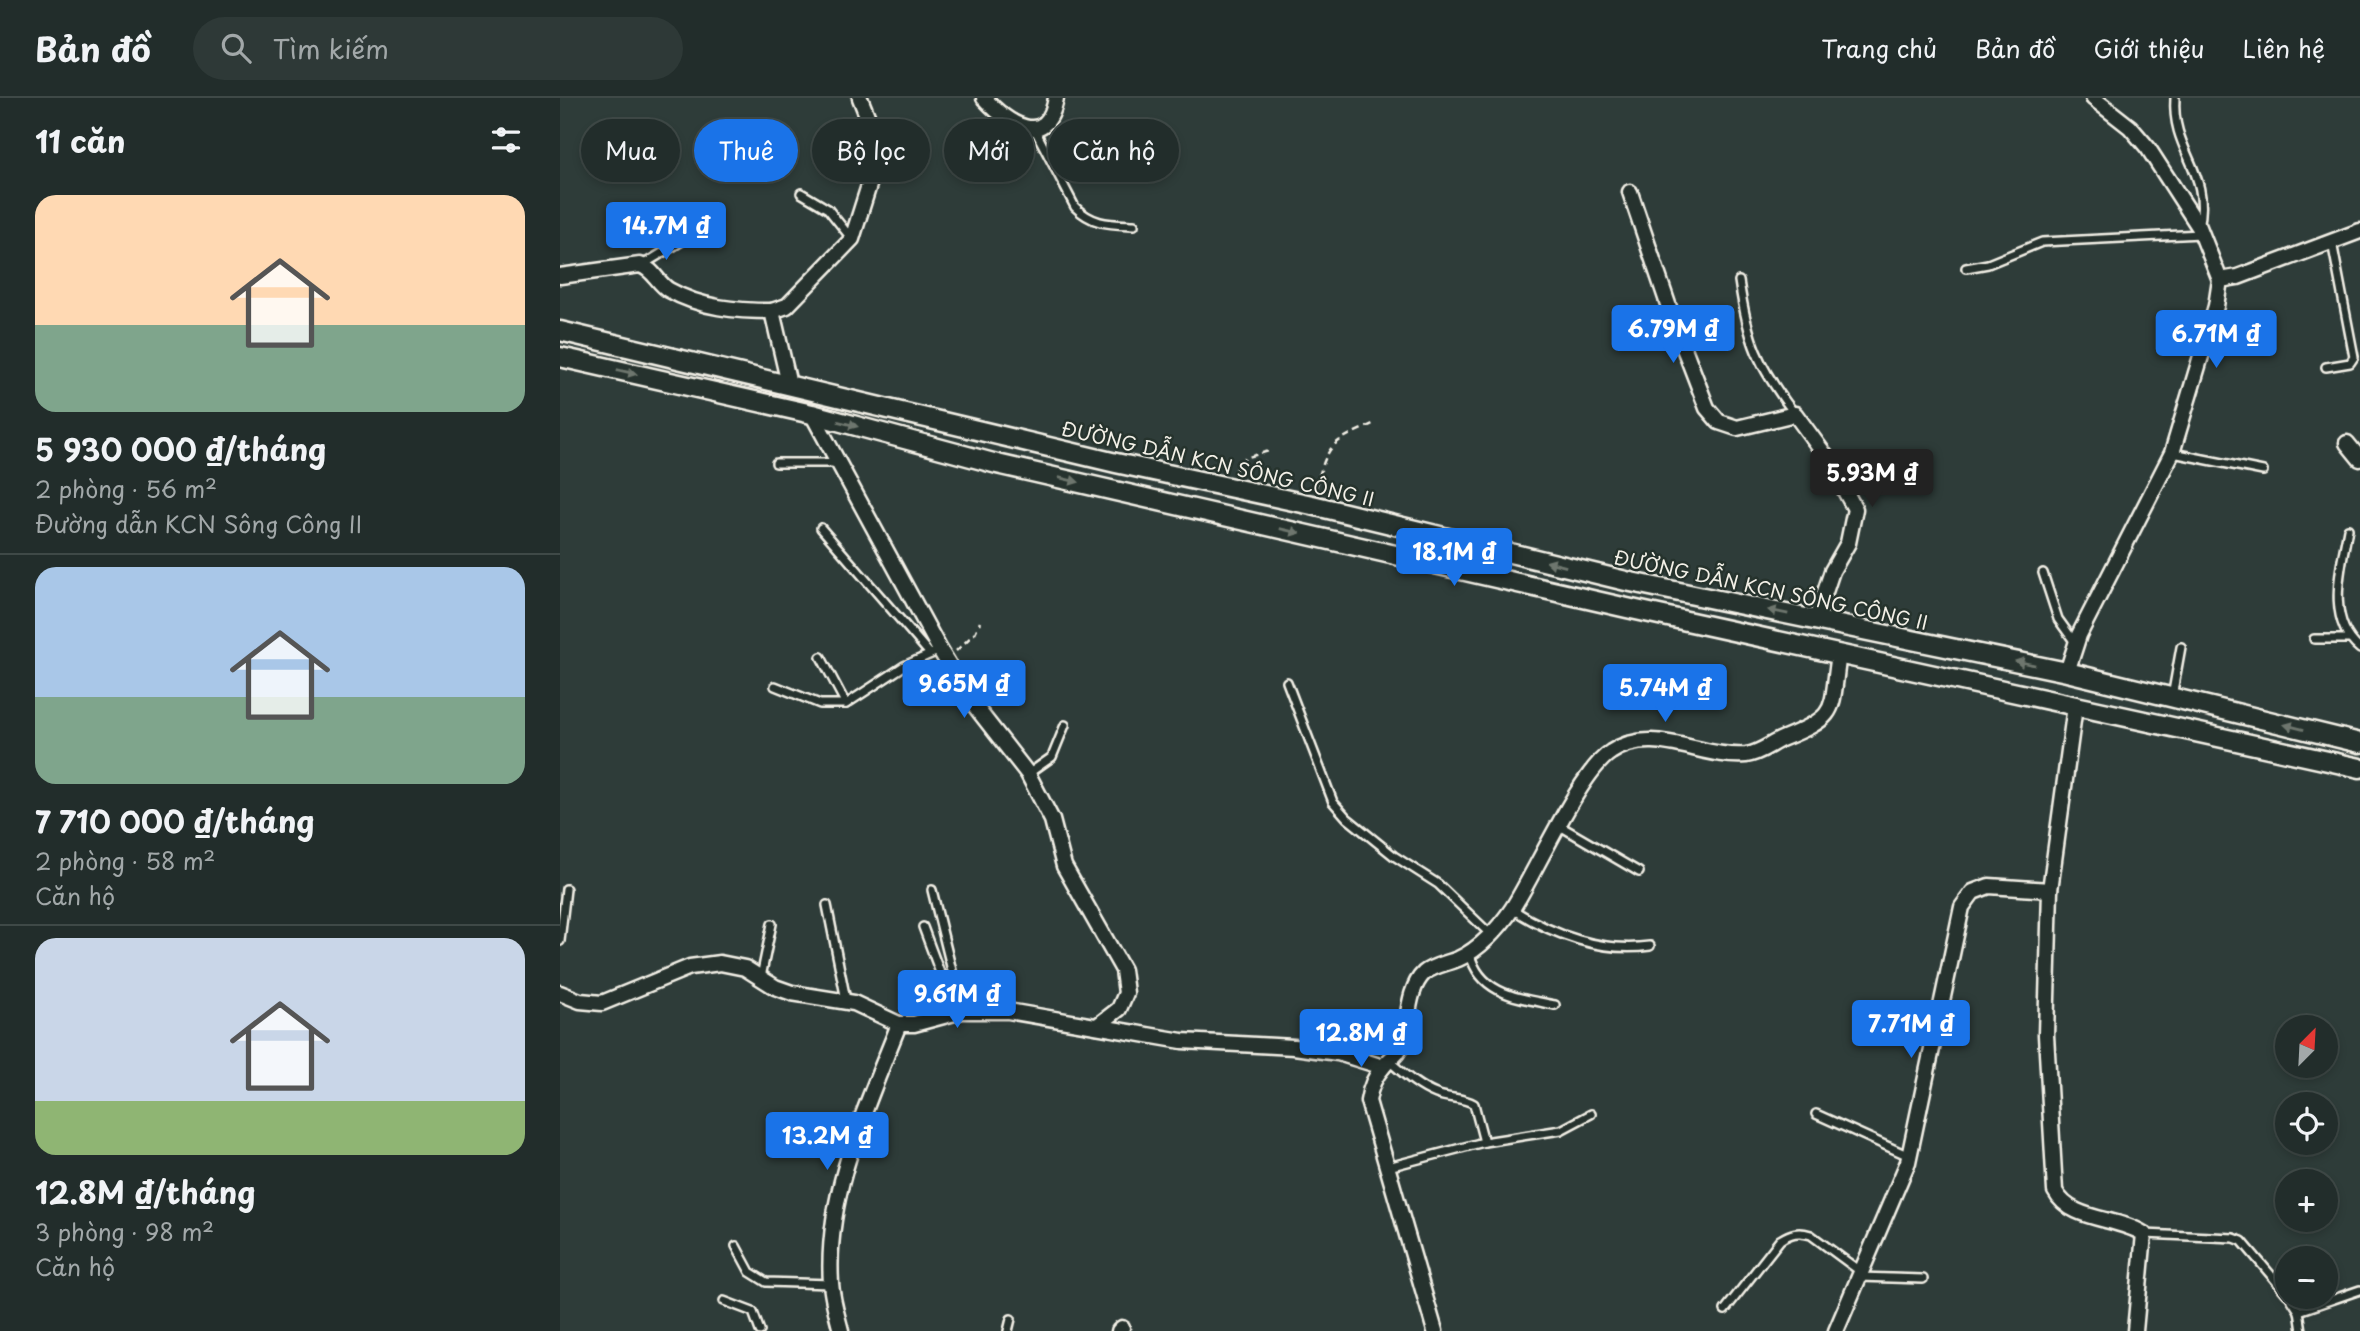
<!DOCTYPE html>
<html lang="vi">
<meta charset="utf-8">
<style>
body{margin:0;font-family:"Playpen Sans",sans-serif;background:#2e3937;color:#f1f3f6;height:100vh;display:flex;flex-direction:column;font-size:26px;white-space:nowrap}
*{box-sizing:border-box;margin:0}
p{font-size:23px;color:#a2a8a9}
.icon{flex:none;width:38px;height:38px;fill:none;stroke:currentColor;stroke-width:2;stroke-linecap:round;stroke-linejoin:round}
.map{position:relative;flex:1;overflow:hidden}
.panel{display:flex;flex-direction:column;background:#222d2b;width:560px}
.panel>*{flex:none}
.banner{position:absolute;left:21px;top:21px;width:665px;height:63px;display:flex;gap:14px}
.needle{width:46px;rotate:24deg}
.buttons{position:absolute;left:1715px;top:917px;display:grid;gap:14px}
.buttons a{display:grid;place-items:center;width:63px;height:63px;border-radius:50%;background:#222d2b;box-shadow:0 4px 10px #0003,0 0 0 2px #3f4947;font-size:35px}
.price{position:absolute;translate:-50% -60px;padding:0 16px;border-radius:7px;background:#1a73e8;color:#fff;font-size:23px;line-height:46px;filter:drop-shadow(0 2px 4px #0008)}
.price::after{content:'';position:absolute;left:50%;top:42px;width:21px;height:16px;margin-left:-10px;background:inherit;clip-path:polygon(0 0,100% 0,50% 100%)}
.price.active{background:#222;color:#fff}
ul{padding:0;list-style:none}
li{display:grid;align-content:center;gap:14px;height:371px;padding:0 35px}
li+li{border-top:2px solid #3f4947}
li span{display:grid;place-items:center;height:217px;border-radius:21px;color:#555}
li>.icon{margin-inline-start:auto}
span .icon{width:126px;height:126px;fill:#fffc;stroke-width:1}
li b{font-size:30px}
h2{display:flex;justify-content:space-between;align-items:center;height:84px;padding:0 35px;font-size:30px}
.tag{padding:0 24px;border-radius:32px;background:#222d2b;box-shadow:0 4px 10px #0003,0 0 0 2px #3f4947;font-size:24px;line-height:63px}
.tag.active{background:#1a73e8;color:#fff}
header{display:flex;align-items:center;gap:42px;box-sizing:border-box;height:98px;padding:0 35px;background:#222d2b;border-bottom:2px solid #3f4947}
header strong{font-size:33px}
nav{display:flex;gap:38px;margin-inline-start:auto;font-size:24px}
.search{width:490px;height:63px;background:#2e3937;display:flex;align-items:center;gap:18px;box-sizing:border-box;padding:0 24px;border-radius:38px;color:#a2a8a9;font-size:26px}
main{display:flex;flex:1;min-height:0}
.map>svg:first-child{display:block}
</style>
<header>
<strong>Bản đồ</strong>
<div class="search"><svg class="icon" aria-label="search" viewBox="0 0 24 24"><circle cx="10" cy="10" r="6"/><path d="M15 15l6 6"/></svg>Tìm kiếm</div>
<nav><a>Trang chủ</a><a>Bản đồ</a><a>Giới thiệu</a><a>Liên hệ</a></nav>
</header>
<main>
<section class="panel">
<h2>11 căn<svg class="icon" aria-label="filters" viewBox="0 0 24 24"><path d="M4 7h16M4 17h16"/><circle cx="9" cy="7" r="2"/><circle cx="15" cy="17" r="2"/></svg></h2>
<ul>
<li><span style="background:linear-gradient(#ffd9b3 60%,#7fa58c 0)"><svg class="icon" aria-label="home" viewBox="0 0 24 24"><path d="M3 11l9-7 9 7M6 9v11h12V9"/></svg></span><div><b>5 930 000 ₫/tháng</b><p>2 phòng · 56 m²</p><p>Đường dẫn KCN Sông Công II</p></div></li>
<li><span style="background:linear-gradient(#a9c7e8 60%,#7fa58c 0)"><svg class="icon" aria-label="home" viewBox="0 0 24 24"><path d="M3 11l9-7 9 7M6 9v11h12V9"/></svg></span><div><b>7 710 000 ₫/tháng</b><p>2 phòng · 58 m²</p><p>Căn hộ</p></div></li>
<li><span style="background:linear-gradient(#c9d6e8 75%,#8fb573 0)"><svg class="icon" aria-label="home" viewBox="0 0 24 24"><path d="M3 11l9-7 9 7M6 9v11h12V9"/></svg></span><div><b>12.8M ₫/tháng</b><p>3 phòng · 98 m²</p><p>Căn hộ</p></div></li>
</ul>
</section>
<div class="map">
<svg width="1800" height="1233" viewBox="0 0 1800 1233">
<rect width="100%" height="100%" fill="#2e3c39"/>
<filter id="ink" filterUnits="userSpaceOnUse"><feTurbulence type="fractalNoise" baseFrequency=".0143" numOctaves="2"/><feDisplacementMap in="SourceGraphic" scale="14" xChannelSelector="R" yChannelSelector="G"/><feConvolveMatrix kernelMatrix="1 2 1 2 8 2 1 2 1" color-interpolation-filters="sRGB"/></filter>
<g filter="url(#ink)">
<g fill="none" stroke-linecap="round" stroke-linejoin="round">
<defs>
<g id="service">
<path d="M1615,0C1611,54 1652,73 1639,129"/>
<path d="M475,32L515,109C533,127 550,126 574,127"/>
<polyline points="241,95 268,111 291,140"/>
<polyline points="84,166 127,140"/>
<polyline points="1406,170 1428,166 1482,144 1641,136"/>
<path d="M1179,183C1188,243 1197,267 1235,316"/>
<polyline points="1766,269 1790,265 1794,259 1772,144"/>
<polyline points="1613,355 1703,373"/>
<polyline points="216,365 278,365"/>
<polyline points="261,430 370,556"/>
<path d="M1788,431C1781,470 1765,522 1800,551"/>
<polyline points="1483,475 1498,521 1516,546"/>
<polyline points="1754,541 1788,541"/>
<polyline points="261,559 286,606"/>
<polyline points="727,584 773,704 787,720 834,758 878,786 930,836"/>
<polyline points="215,588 260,606 286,606 344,568 380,552"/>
<polyline points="1612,599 1621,549"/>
<polyline points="468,676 492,659 505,627"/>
<polyline points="1000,728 1079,774"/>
<polyline points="372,792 402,913"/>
<polyline points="267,807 286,902"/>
<path d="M952,811C993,837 1042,855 1090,848"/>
<polyline points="363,829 395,915"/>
<polyline points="0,843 6,791"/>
<path d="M910,856C920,897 960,900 995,907"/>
<polyline points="201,879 212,826"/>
<path d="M830,964C844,976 858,989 876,996C889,1001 903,999 914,1006L924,1044"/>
<polyline points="1256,1016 1349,1058"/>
<polyline points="828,1069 924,1044 1001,1032 1031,1016"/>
<polyline points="1584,1136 1674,1140 1682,1143 1727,1196"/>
<polyline points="176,1148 190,1174 206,1184 271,1186"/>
<polyline points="1299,1179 1363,1181"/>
<polyline points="1730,1199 1739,1213 1742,1233"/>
<polyline points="164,1203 193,1214 200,1233"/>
<path d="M1165,1212L1220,1142C1231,1135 1238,1133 1251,1137L1301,1174"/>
<polyline points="1739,1213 1800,1192"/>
<polyline points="448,1233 451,1221"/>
</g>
<g id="minor">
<path d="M424,0C447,25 487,53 496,0"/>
<polyline points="1070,94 1114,224 1147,310 1159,324 1177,330 1235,316 1265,357 1295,411 1288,445 1272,473 1256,521"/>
<path d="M0,178L80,167C94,171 97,185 109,192C141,210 176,213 212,213"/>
<polyline points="1660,182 1678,179 1800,133"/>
<polyline points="229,286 212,213 227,208 292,141 316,65 312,30 300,0"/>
<polyline points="252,316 380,552 411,603 468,676 492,722 504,768 563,872 566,895 559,911 537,928"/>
<polyline points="1787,345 1800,361"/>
<polyline points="1507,574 1519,537 1612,355 1656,208 1660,182 1639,129 1588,50 1570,29 1533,0"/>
<path d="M1515,608L1490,792L1486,937L1495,1093C1511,1124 1556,1118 1584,1136L1575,1233"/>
<polyline points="0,895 20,903 42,905 130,869 160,865 185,870 215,889 232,895 294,905 339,926 354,926 402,913 448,913 622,943 734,949 778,955 823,969"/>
<path d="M281,1233C277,1217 272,1201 271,1185C265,1095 307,1008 339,926"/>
<polyline points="559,1233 562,1230"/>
<path d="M875,1233L808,1003C810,990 814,979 823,969C830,960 838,958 842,945C849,924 847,891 864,875C872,868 888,865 898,861C919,852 940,829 952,811C975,776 1020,673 1051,654C1094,626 1141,661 1186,657C1201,655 1211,645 1224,640C1281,617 1270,613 1279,556"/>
<polyline points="1276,1233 1348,1064 1402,809 1413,794 1429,788 1490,792"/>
</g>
<g id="tertiary">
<polyline points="0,233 556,365 752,407 1066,483 1507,574 1800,645"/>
<polyline points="0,259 252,316 437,366 1067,510 1800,670"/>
</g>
</defs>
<use href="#service" stroke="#f4f1e8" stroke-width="12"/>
<use href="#minor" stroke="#f4f1e8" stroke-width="19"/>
<use href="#tertiary" stroke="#f4f1e8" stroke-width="23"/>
<g stroke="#f4f1e8" stroke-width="2.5" stroke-dasharray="7 5" stroke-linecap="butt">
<polyline points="673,375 685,360 709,353"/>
<path d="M756,390C768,342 774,344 815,325"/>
<polyline points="396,553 415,535 420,524"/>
</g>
<use href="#service" stroke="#26332d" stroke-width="7"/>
<use href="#minor" stroke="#26332d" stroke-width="14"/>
<use href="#tertiary" stroke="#26332d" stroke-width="18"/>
</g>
<defs><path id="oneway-solid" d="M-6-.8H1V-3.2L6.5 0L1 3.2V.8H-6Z" transform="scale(1.75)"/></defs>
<g fill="#6e766e">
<use href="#oneway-solid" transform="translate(67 274) rotate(13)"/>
<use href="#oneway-solid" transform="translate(288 326) rotate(15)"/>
<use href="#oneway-solid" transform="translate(509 382) rotate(13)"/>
<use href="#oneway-solid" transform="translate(730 433) rotate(13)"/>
<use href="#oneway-solid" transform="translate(996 466) rotate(-166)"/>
<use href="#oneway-solid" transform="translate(1218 514) rotate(-169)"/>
<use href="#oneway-solid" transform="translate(1465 565) rotate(-168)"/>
<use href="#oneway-solid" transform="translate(1734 629) rotate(-166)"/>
</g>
</g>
<g text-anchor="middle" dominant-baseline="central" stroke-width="5" stroke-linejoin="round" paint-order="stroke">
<g font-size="19" fill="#f4f1e8" stroke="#26332d">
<text transform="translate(658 365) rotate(13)">ĐƯỜNG DẪN KCN SÔNG CÔNG II</text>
<text transform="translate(1211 491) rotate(12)">ĐƯỜNG DẪN KCN SÔNG CÔNG II</text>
</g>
</g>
</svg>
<div class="buttons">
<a><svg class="needle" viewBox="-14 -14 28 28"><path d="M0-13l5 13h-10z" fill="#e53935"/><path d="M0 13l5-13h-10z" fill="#a2a8a9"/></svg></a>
<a><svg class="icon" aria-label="locate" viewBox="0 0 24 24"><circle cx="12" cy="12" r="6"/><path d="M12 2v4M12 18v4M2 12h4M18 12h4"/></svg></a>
<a>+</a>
<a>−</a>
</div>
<b class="price" style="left:106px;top:164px">14.7M ₫</b>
<b class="price" style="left:1113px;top:267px">6.79M ₫</b>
<b class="price" style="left:1656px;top:272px">6.71M ₫</b>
<b class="price active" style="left:1312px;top:411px">5.93M ₫</b>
<b class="price" style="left:894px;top:490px">18.1M ₫</b>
<b class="price" style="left:404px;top:622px">9.65M ₫</b>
<b class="price" style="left:1105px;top:626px">5.74M ₫</b>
<b class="price" style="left:397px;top:932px">9.61M ₫</b>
<b class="price" style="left:1351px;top:962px">7.71M ₫</b>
<b class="price" style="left:801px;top:971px">12.8M ₫</b>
<b class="price" style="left:267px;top:1074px">13.2M ₫</b>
<div class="banner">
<a class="tag">Mua</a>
<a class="tag active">Thuê</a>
<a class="tag">Bộ lọc</a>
<a class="tag">Mới</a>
<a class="tag">Căn hộ</a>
</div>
</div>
</main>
